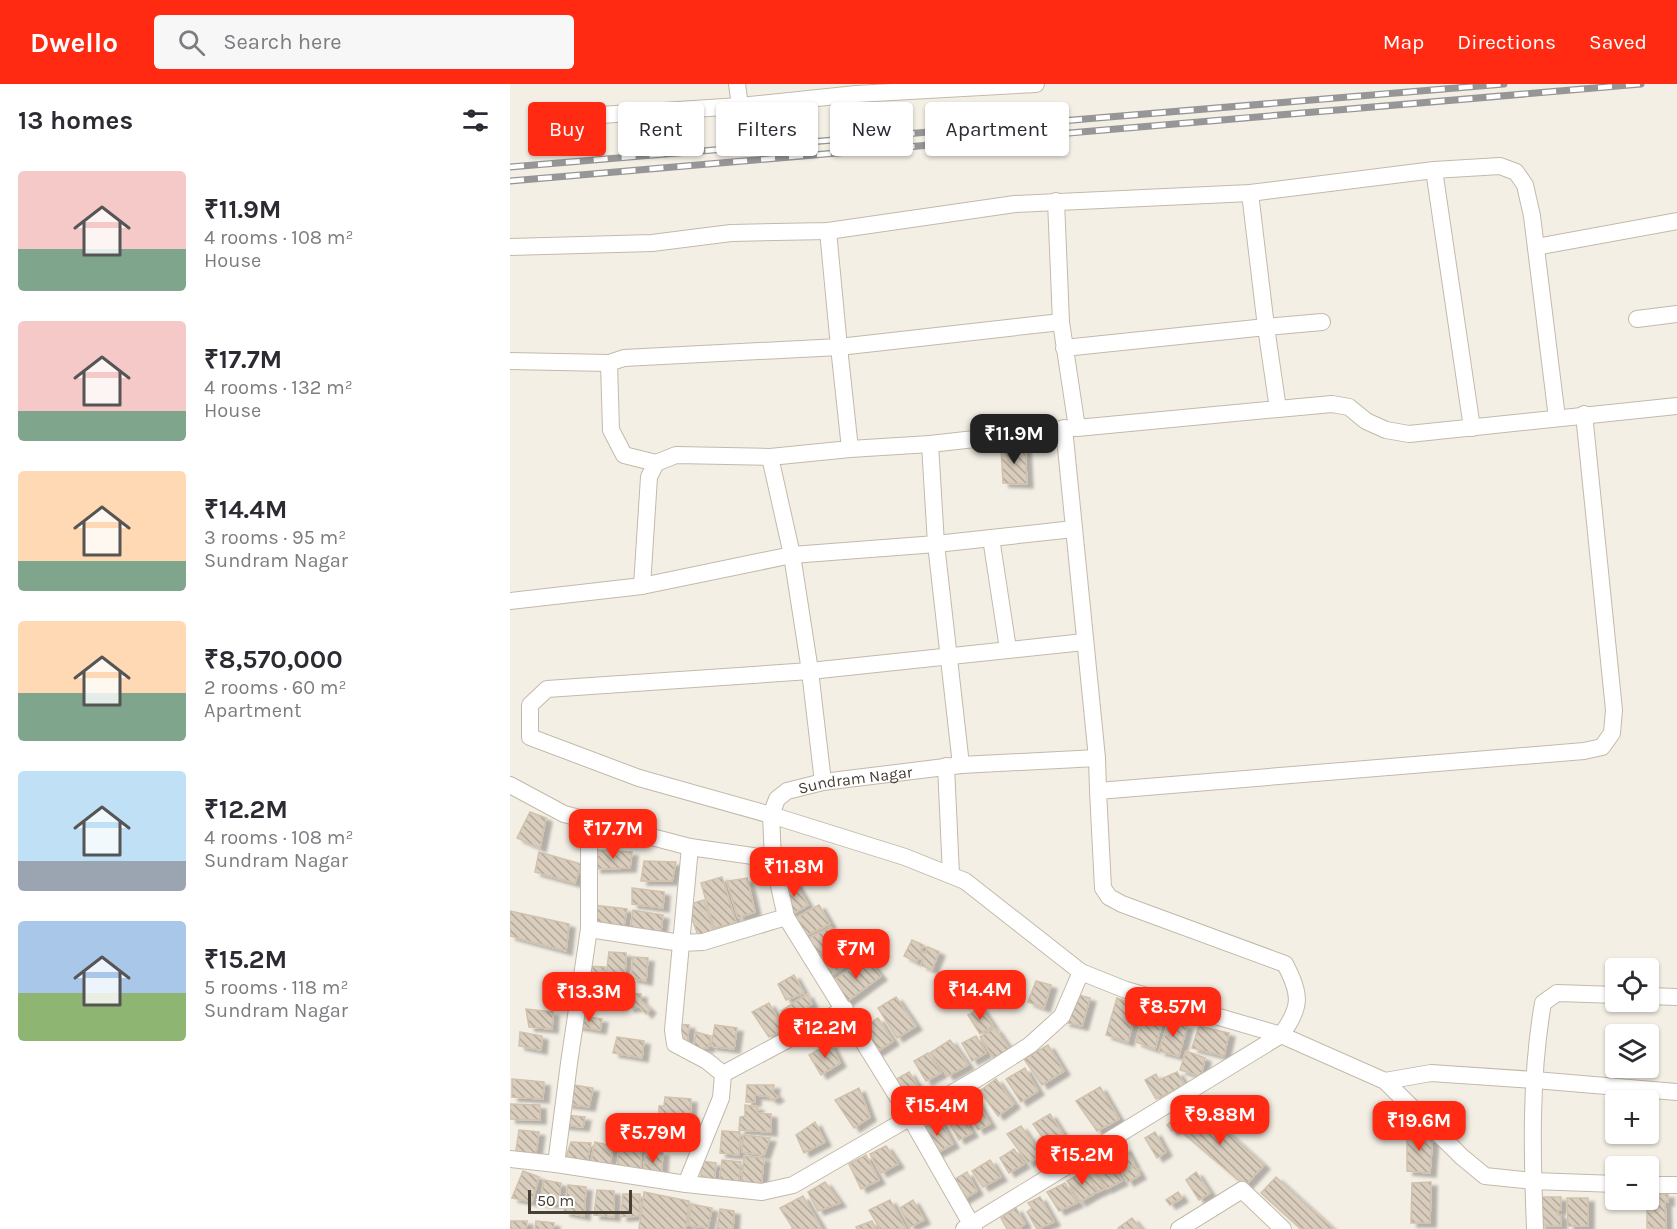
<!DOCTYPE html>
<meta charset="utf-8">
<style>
body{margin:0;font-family:Karla,sans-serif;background:#f7f7f7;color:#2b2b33;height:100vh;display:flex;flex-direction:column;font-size:22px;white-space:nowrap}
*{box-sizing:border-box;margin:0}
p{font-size:20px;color:#7c7c81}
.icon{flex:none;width:33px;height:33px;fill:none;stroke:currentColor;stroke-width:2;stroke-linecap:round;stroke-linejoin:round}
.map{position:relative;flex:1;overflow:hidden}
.side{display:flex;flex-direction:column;background:#fff;width:510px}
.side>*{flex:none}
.guide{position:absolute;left:18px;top:18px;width:570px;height:54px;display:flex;gap:12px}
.fabs{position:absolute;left:1095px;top:874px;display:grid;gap:12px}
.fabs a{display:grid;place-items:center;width:54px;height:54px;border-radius:6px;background:#fff;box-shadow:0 2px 4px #0004;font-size:30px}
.scale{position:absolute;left:18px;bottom:15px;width:104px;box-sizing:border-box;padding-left:6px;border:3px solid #473f34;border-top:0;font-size:16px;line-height:21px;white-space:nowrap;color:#473f34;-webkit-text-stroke:4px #fff;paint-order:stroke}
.price{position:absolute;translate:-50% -51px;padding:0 14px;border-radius:12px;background:#ff2a11;color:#fff;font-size:20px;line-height:39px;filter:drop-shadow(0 2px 3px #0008)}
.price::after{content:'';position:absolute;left:50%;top:36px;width:18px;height:14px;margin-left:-9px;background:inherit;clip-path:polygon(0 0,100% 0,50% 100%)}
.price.selected{background:#222;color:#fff}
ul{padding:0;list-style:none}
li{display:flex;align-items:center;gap:18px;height:150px;padding:0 18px}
li span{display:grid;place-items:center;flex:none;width:168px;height:120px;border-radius:6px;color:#555}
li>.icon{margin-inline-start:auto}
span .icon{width:72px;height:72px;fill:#fffc;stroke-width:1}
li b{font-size:26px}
h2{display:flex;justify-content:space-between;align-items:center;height:72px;padding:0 18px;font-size:26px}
.tag{padding:0 21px;border-radius:6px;background:#fff;box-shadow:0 2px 4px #0004;font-size:21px;line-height:54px}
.tag.selected{background:#ff2a11;color:#fff}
header{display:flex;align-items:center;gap:36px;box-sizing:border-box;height:84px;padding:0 30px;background:#ff2a11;color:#fff}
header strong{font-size:28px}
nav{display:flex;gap:33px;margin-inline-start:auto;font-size:21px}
.search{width:420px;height:54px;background:#f7f7f7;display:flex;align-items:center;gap:15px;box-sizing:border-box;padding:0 21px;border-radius:6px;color:#7c7c81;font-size:22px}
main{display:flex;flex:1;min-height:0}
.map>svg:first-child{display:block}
</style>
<header>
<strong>Dwello</strong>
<div class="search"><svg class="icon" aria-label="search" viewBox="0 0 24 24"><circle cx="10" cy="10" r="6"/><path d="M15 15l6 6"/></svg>Search here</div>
<nav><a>Map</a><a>Directions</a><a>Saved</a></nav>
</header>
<main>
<section class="side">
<h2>13 homes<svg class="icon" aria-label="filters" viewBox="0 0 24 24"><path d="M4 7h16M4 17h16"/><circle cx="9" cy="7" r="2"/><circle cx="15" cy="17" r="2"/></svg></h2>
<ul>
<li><span style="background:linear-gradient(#f6c9c9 65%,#7fa58c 0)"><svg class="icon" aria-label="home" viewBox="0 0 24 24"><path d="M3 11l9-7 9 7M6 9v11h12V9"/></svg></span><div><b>₹11.9M</b><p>4 rooms · 108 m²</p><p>House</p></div></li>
<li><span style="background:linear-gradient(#f6c9c9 75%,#7fa58c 0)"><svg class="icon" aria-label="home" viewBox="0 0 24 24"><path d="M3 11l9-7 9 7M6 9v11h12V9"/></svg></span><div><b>₹17.7M</b><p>4 rooms · 132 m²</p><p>House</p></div></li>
<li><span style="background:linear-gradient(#ffd9b3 75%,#7fa58c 0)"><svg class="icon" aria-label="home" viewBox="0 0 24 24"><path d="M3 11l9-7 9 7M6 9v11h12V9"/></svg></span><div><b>₹14.4M</b><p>3 rooms · 95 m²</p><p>Sundram Nagar</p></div></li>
<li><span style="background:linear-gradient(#ffd9b3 60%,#7fa58c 0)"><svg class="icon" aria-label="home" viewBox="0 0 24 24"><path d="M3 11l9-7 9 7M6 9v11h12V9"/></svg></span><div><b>₹8,570,000</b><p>2 rooms · 60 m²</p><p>Apartment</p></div></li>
<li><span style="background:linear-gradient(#bfe0f5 75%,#9aa5b1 0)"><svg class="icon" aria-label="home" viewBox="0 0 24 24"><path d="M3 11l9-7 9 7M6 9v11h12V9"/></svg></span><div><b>₹12.2M</b><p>4 rooms · 108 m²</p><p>Sundram Nagar</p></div></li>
<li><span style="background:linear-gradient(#a9c7e8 60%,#8fb573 0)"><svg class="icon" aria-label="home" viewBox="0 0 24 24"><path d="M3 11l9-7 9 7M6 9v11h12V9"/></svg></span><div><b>₹15.2M</b><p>5 rooms · 118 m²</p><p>Sundram Nagar</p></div></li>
</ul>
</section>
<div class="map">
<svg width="1167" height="1145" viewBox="0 0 1167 1145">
<defs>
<pattern id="building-back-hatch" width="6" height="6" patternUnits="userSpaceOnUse" patternTransform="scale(1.5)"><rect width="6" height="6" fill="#d9cdbd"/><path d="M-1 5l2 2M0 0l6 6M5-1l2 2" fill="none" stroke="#b2a89a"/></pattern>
<filter id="shadow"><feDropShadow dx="6" dy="4" stdDeviation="1.5" flood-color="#0004"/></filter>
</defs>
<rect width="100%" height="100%" fill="#f4efe5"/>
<g fill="url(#building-back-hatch)" stroke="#d1c2ad" stroke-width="1.5" filter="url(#shadow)">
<polygon points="515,363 517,400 493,399 491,364"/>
<polygon points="20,728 36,734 30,764 7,754"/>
<polygon points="86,766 122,768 120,784 85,785"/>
<polygon points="29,768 71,780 65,799 25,788"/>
<polygon points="134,777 166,778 162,797 131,797"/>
<polygon points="212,793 226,839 204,844 191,799"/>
<polygon points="237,794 245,828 228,834 217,797"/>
<polygon points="284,797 298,821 279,832 272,803"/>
<polygon points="122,804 154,808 153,824 122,820"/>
<polygon points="194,816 204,849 189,854 177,821"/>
<polygon points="83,821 117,825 113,847 83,843"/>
<polygon points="309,821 320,840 293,853 282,836"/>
<polygon points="123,826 153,831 150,853 120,848"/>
<polygon points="0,827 59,840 56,867 0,852"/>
<polygon points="321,843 330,860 305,872 295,856"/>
<polygon points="402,856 413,861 410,867 416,869 418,863 429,868 422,886 411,881 413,876 409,874 406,878 394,872"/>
<polygon points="331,862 342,878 318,893 307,875"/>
<polygon points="99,868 116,869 115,892 96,891"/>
<polygon points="123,873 138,874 136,897 121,894"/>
<polygon points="356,874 371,892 335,919 322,898"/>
<polygon points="75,882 95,883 94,900 73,897"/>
<polygon points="284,891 294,909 276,916 268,900"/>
<polygon points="526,897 541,901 534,924 518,918"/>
<polygon points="73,899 92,902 88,921 69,919"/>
<polygon points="118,909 131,910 131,917 140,925 136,930 130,923 118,924"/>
<polygon points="297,910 302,920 297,923 303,932 294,938 288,930 277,936 271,927"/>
<polygon points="564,910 580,914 572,942 554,938"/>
<polygon points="386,913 406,942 387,954 368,924"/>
<polygon points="607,914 627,922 618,958 596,951"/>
<polygon points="259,919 274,946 259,953 242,928"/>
<polygon points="471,924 483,942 470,950 458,931"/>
<polygon points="16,925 43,928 42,945 19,943"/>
<polygon points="634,930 653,935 645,965 626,958"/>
<polygon points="68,932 92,935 90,946 66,942"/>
<polygon points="368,934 383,957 365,969 351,945"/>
<polygon points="659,936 677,942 669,972 649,967"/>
<polygon points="166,940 179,941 177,964 166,958"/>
<polygon points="205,941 227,944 224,965 201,962"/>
<polygon points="689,942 719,949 714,972 682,964"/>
<polygon points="485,944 501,967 485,976 470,953"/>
<polygon points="10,948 32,952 31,966 9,962"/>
<polygon points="186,948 201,952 198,964 184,964"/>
<polygon points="466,952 476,969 462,977 452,959"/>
<polygon points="107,953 134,957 132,974 103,969"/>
<polygon points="440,956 458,981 438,992 420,969"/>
<polygon points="320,959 330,979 311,991 299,971"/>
<polygon points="538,961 554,987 532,1001 514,975"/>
<polygon points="676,967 695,974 691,992 670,986"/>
<polygon points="418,969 431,989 416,997 404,977"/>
<polygon points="515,984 528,1007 511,1018 496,995"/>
<polygon points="399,988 410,1006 395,1017 383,997"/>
<polygon points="667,988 675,1001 646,1015 635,996 646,990 649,996"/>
<polygon points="2,995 34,998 33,1015 2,1013"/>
<polygon points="486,995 504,1020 488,1032 470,1007"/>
<polygon points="58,1000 83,1004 79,1023 56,1020"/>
<polygon points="237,1001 264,1001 263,1008 268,1013 263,1016 257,1012 245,1011 245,1018 236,1018"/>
<polygon points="590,1003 609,1035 587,1047 566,1017"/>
<polygon points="349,1004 360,1033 344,1044 325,1016"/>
<polygon points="155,1013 181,1015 180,1035 149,1032 149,1022 154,1022"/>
<polygon points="466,1016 480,1040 468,1046 454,1021"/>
<polygon points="682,1018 685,1021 662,1047 657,1041"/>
<polygon points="0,1020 30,1021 30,1036 0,1035"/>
<polygon points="235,1021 248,1023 247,1029 261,1030 261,1048 229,1046 230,1033 235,1032"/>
<polygon points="687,1021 754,1081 735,1102 667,1044"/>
<polygon points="448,1025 462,1049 449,1056 435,1032"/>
<polygon points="540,1030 560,1061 544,1070 523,1040"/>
<polygon points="54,1031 75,1033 73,1043 52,1041"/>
<polygon points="147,1034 170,1036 167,1061 145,1056"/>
<polygon points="429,1035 443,1060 425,1070 410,1046"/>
<polygon points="305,1038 315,1058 294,1069 286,1051"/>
<polygon points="511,1042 531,1071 518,1079 497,1050"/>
<polygon points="9,1046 29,1048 25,1075 5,1073"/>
<polygon points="212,1047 230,1048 229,1071 210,1069"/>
<polygon points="645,1048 656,1068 647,1074 635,1054"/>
<polygon points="897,1048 923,1050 920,1089 897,1087"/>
<polygon points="233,1051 260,1054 254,1071 232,1068"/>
<polygon points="61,1058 81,1059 76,1081 54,1079"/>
<polygon points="85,1058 103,1062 99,1086 80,1082"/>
<polygon points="109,1062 131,1064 131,1090 107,1087"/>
<polygon points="376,1062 388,1080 371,1089 360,1070"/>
<polygon points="615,1063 624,1080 611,1086 602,1071"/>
<polygon points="504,1065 514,1080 499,1089 490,1074"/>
<polygon points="136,1068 153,1068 151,1094 133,1090"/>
<polygon points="356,1071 369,1096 351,1105 339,1080"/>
<polygon points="234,1072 254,1074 251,1103 231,1104"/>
<polygon points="599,1073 612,1097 596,1105 582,1080"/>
<polygon points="212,1076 231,1078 228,1102 209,1100"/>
<polygon points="480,1076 491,1093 473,1103 462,1087"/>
<polygon points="191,1077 206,1079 204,1099 197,1100 196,1093 191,1093"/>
<polygon points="582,1082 594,1105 588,1108 575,1086"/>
<polygon points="625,1082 630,1091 618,1098 612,1089"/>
<polygon points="13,1087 29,1093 22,1118 2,1114"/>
<polygon points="575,1087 587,1108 570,1118 557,1097"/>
<polygon points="457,1088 467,1107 451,1117 440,1098"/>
<polygon points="686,1088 700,1109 689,1116 676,1096"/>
<polygon points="766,1093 823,1145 791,1145 751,1109"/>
<polygon points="34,1096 51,1099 48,1120 30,1119"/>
<polygon points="315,1098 330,1119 308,1127 298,1108"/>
<polygon points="921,1098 920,1139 901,1139 902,1099"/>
<polygon points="555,1099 567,1119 549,1127 537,1108"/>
<polygon points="58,1101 76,1103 74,1132 54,1128"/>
<polygon points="87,1106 104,1107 104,1133 84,1131"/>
<polygon points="134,1108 179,1117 176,1145 129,1145"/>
<polygon points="668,1108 672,1114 660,1121 656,1116"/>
<polygon points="113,1110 130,1110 129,1132 111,1133"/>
<polygon points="1149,1110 1158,1110 1158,1118 1155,1117 1156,1144 1137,1144 1137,1116 1138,1114 1149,1115"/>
<polygon points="293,1112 312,1145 281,1145 283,1144 270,1124"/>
<polygon points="530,1113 544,1138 527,1145 517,1128 522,1124 518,1119"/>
<polygon points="1029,1113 1051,1113 1051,1126 1047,1126 1048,1131 1051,1131 1051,1142 1029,1141"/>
<polygon points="1057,1114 1078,1114 1078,1142 1058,1142"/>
<polygon points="380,1116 396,1145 370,1145 359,1126"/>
<polygon points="403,1116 414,1136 400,1143 390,1124"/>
<polygon points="181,1120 202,1124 198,1144 179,1141"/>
<polygon points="506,1124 515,1140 510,1143 511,1145 497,1145 491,1134"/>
<polygon points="210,1125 224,1127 223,1145 207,1145"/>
<polygon points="622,1134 631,1145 609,1145 608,1144"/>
<polygon points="1,1137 17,1137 16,1145 0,1145"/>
<polygon points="26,1137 44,1139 43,1145 25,1145"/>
<polygon points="362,1137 366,1145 347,1145 346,1143"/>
</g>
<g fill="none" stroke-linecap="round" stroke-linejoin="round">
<defs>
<g id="minor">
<polyline points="227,0 230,22 346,10 526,0"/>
<polyline points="28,35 230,22"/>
<polyline points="924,86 962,344"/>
<polyline points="740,109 756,243 812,238"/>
<polyline points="546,117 551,238 567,344 768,325 756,243 554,264"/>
<polyline points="318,147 329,263 551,238"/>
<polyline points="0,163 142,159 221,149 318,147 505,120 740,109 924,86 990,82 1006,88 1015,101 1022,132 1047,334"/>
<polyline points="1026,163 1167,137"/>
<polyline points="1127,235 1167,230"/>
<polyline points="0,277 99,279 114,274 329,263 340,365 260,373 282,471 426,460 564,445"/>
<polyline points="99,279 101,346 114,371 146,379"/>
<polyline points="768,325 822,320 839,323 856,337 876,346 899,350 1167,322"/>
<polyline points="554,344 587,674 588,707 1074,667 1092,663 1102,649 1104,626 1074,330"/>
<polyline points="420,360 426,460 451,681"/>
<polyline points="340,365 420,360 563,344"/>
<polyline points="481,454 498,565"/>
<polyline points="132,502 139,393 146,379 166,371 260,373"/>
<polyline points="0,517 132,502 282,471 300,587 313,698"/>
<polyline points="574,558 300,587 37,605 20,621 20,653 129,694 261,731 395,773 455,797 571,888 616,906 771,951 875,997 952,1073 975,1092 1023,1097 1106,1100"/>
<polyline points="436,682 441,791"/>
<polyline points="0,701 54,730 180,763 263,775"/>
<polyline points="79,845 171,859 193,858 276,833"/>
<polyline points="1138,912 1167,913"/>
<polyline points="213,990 335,925"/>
<polyline points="875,997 921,989 1025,996 1167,1008"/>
<polyline points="0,1075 46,1080 176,1100 252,1108 283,1101 470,993 520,961 552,932 571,888"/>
<polyline points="46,1080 59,979 79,845 79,737"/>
<polyline points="176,1100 211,1014 213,990 197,977 165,960 163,946 180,763"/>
<polyline points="1138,1101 1167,1101"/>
<path d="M454,1145L771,951C792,923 791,910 775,880L612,820L599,813L593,804L588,707"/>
<path id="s1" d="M464,1145L400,1033L276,833L263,775L261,731L267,715L277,707L313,698L451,681L587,674"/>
<polyline points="669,1145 732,1106 773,1145"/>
<path d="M1025,1145C1022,1071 1020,993 1033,919L1047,909L1106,911"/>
</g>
</defs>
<use href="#minor" stroke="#c3b9aa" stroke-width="18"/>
<use href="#minor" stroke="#fff" stroke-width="16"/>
<defs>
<g id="rail">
<polyline points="0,83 994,0"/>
<polyline points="0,97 1131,0"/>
</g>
</defs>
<use href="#rail" stroke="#969696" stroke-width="7"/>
<use href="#rail" stroke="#fff" stroke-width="4.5" stroke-dasharray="14" stroke-linecap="butt"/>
</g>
<g text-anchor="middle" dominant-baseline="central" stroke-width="4.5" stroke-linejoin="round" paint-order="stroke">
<g font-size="16" fill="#473f34" stroke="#fff">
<text stroke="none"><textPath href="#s1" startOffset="567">Sundram Nagar</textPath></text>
</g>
</g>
</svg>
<div class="fabs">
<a><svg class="icon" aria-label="locate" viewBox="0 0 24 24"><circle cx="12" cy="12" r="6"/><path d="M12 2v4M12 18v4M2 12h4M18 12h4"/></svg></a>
<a><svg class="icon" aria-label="layers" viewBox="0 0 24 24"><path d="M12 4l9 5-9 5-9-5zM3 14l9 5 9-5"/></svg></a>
<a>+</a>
<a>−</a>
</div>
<div class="scale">50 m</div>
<b class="price selected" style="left:504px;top:381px">₹11.9M</b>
<b class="price" style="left:103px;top:776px">₹17.7M</b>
<b class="price" style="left:284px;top:814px">₹11.8M</b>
<b class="price" style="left:346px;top:896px">₹7M</b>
<b class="price" style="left:470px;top:937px">₹14.4M</b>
<b class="price" style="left:79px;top:939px">₹13.3M</b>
<b class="price" style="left:663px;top:954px">₹8.57M</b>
<b class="price" style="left:315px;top:975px">₹12.2M</b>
<b class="price" style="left:427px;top:1053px">₹15.4M</b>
<b class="price" style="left:710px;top:1062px">₹9.88M</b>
<b class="price" style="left:909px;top:1068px">₹19.6M</b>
<b class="price" style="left:143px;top:1080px">₹5.79M</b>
<b class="price" style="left:572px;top:1102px">₹15.2M</b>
<div class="guide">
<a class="tag selected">Buy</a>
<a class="tag">Rent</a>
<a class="tag">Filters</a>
<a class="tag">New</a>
<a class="tag">Apartment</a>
</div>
</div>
</main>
